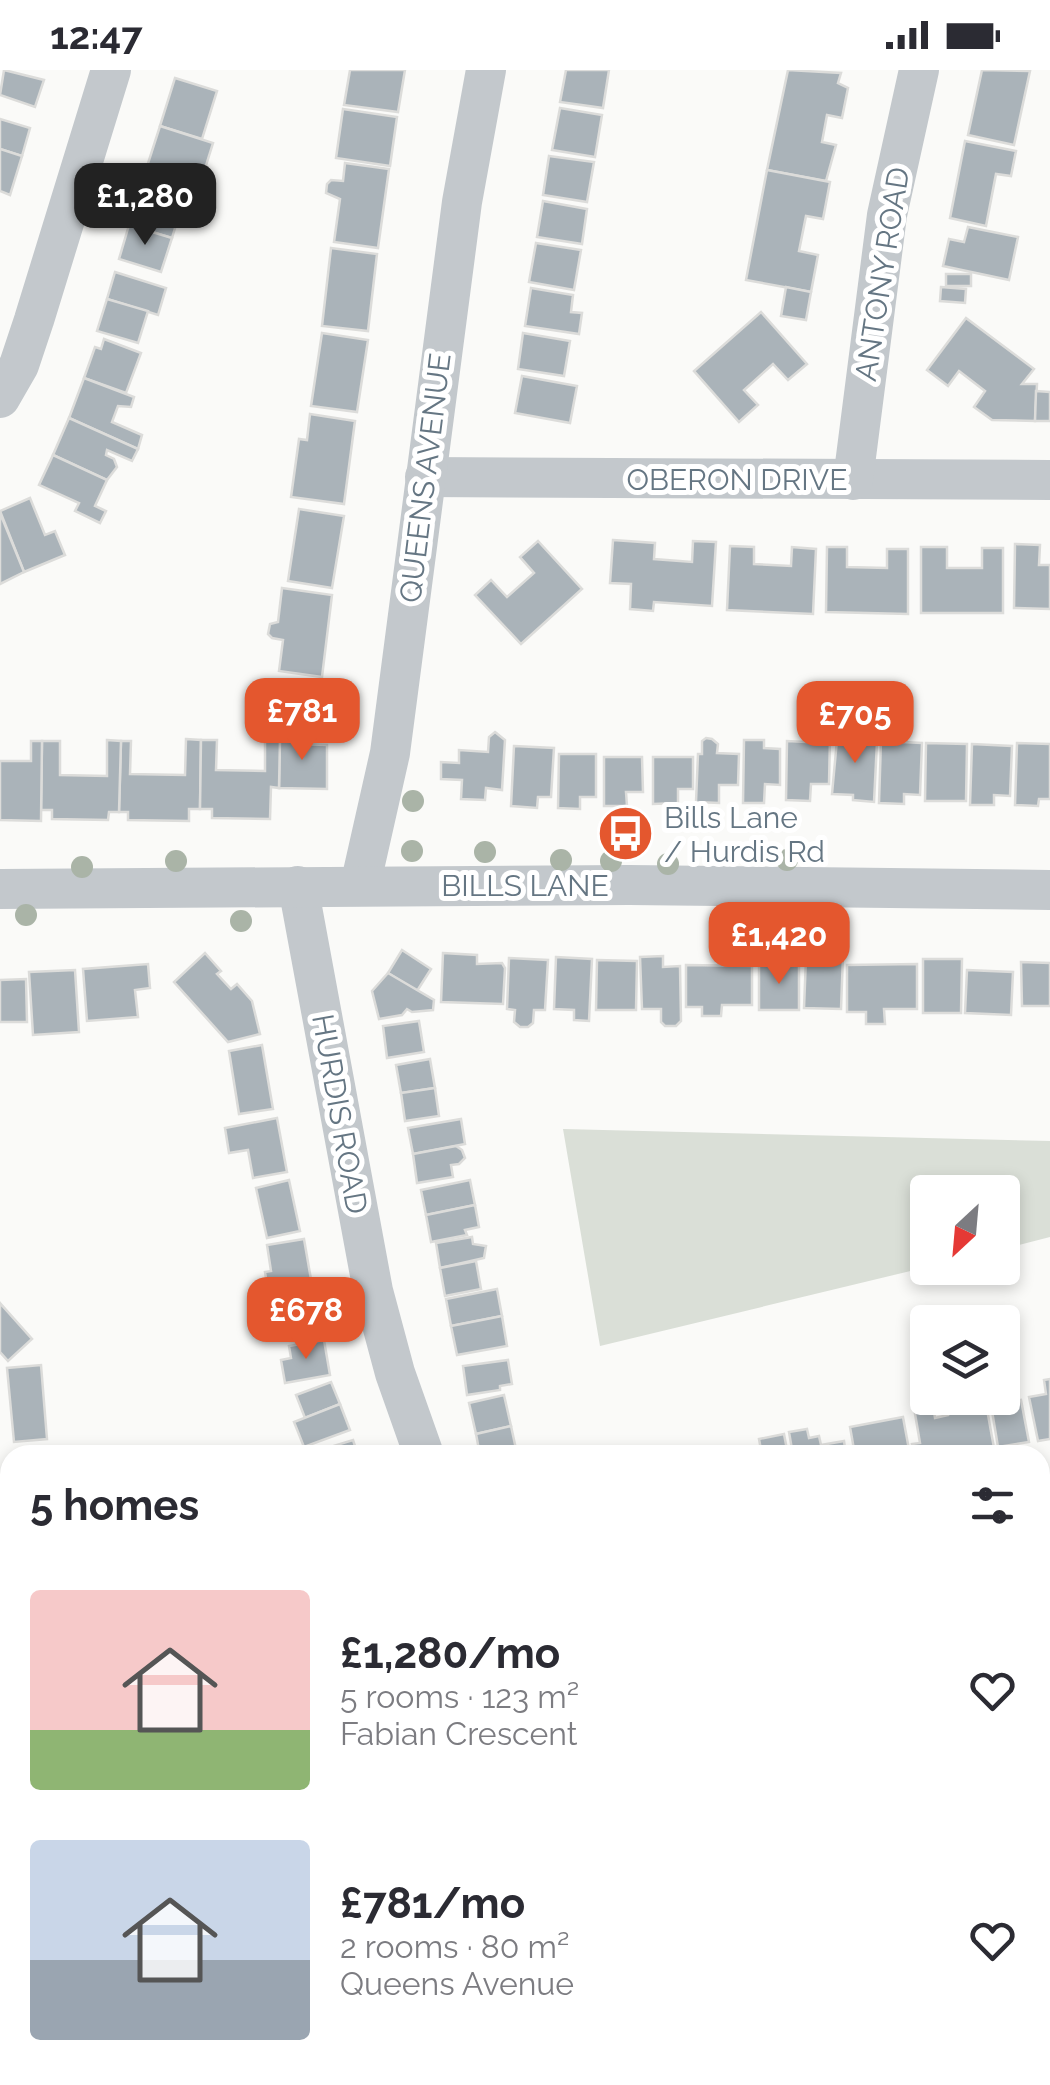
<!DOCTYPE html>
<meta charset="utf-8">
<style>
body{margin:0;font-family:Raleway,sans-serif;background:#f7f7f7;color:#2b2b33;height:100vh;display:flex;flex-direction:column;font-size:38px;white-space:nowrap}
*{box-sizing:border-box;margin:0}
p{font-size:32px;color:#7c7c81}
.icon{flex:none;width:55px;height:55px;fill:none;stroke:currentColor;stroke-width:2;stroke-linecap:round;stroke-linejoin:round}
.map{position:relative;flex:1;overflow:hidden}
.details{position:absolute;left:0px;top:1375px;width:1050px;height:640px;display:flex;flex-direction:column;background:#fff;border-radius:30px 30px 0 0;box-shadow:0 5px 15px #0003}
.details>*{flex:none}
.needle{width:65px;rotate:206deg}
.buttons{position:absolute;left:910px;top:1105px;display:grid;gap:20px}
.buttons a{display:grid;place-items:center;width:110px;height:110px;border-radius:10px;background:#fff;box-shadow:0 5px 15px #0003;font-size:50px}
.price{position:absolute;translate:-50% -85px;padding:0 22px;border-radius:20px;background:#e4572e;color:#fff;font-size:32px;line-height:65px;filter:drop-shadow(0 2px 5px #0008)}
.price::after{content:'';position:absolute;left:50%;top:60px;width:30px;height:22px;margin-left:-15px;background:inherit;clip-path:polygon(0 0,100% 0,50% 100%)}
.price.on{background:#222;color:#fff}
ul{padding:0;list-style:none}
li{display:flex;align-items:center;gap:30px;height:250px;padding:0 30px}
li span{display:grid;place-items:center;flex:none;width:280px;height:200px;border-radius:10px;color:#555}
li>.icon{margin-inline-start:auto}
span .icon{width:120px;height:120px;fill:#fffc;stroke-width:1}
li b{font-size:42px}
h2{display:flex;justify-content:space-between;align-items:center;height:120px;padding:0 30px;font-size:42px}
.status{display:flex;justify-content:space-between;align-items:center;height:70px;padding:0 50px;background:#fff;direction:ltr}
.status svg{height:28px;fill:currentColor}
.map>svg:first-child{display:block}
</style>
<div class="status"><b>12:47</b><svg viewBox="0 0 49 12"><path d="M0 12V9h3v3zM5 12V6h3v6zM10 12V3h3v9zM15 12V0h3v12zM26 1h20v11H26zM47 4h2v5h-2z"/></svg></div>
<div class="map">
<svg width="1050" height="2015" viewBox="0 0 1050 2015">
<rect width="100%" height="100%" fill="#fafaf8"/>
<polygon fill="#dadfd7" points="563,1059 1050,1071 1050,1167 1003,1179 1002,1122 928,1122 927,1197 600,1276"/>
<g fill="#aab3b9" stroke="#dcdcda" stroke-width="2.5">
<polygon points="4,0 44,10 35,37 0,25"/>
<polygon points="350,0 405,0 398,42 344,35"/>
<polygon points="566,0 609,0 603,38 560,32"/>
<polygon points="788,0 841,3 838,13 848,18 842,48 827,45 822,72 836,75 826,111 767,100"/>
<polygon points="982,0 1030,1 1014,75 968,65"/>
<polygon points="175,8 217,21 202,69 160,56"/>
<polygon points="560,38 602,45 595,87 552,80"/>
<polygon points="343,39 397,47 390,96 336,88"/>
<polygon points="0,49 30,58 22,86 0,79"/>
<polygon points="160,56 213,73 203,105 181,98 173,122 142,112"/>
<polygon points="965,71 1016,81 1011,106 996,104 986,156 950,148"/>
<polygon points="0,79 22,86 10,125 0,121"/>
<polygon points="549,86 594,92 587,132 543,125"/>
<polygon points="345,93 389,99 378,178 334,172 340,129 326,123 327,114 331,110 343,111"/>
<polygon points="767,100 830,112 823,149 806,146 799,181 818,185 811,222 746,210"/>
<polygon points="142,112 211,135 206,153 179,145 172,168 129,155"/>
<polygon points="543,131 587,139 582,174 537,167"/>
<polygon points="129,155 172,168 161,202 119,189"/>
<polygon points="968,157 1018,167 1009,210 943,196 949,169 964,172"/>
<polygon points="536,173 581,180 574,220 529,212"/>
<polygon points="331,178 377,184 368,261 322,256"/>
<polygon points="115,202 166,218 158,245 107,229"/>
<rect x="946" y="204" width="25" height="12"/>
<polygon points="786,217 811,222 806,250 781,246"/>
<polygon points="941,217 966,219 965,233 940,231"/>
<polygon points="531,218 573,225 571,242 582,243 579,264 525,256"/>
<polygon points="107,229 148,241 138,273 97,261"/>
<polygon points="761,242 807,294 788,310 773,294 744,320 758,335 739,352 694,301"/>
<polygon points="966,248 1034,299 1022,314 1037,314 1035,351 992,350 974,337 985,321 959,301 948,316 927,300"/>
<polygon points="322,263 368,270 357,342 311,336"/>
<polygon points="523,263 570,271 564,306 518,299"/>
<polygon points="104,269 141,283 126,323 84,308 95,277 101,279"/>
<polygon points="522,306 577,316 570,353 515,343"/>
<polygon points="84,308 134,327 131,337 118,336 112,352 142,365 138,379 69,348"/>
<polygon points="1036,321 1050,322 1050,351 1035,351"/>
<polygon points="310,344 355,351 344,434 291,427 299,369 307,370"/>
<polygon points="69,348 138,379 132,391 107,380 106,385 114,389 117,397 107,410 53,385"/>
<polygon points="53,385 107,410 95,436 106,441 100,453 75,441 79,433 39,415"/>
<polygon points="30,428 45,465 55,461 65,485 24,502 0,441"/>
<polygon points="299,439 344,446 332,518 288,511"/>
<polygon points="0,443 24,502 0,514"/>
<polygon points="613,470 655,473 654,489 692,492 693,471 716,472 712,536 654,532 653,541 630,539 631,514 610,513"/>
<polygon points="538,471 582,519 521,574 475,525 491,510 507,527 534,503 520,487"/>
<polygon points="1015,474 1040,475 1039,495 1050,495 1050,539 1014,538"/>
<polygon points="730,476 754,477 754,494 791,496 792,477 816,479 813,544 727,540"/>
<polygon points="827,477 847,477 847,497 887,498 887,479 908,479 908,544 826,542"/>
<polygon points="921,477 947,477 947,498 982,498 982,478 1003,478 1003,543 921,543"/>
<polygon points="282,518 332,525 322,607 279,601 283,570 272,568 268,564 270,554 278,552"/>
<polygon points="838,659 860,660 859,671 877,672 874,732 853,730 853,725 832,724"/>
<polygon points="280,660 298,660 297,674 327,675 327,719 279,718"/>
<polygon points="495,662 505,670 502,720 486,718 485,730 461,729 462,710 441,709 441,692 459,693 459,680 488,682 489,667"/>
<polygon points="811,662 823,662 830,667 829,714 811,714 810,731 786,730 787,671 806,672"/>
<polygon points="706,668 712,669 718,674 717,683 739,684 738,715 719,715 719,733 696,732 698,684 702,684 702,671"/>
<polygon points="186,669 201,670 200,739 189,739 189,751 128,750 128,742 119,742 121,671 131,671 130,704 185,705"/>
<polygon points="107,670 121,671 119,742 109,742 108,750 52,749 52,740 41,740 42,671 60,671 60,705 107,706"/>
<polygon points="201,670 217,670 216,700 265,701 265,670 280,670 279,718 271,717 270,749 212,748 212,739 200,739"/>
<polygon points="744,670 764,670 764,678 780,679 780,715 765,714 764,733 743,733"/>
<polygon points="31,671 42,671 41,751 0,750 0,691 31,691"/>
<polygon points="881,671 922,673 920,725 904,724 904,734 879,733"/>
<polygon points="926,673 967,674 966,731 925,731"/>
<polygon points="1017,673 1050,674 1050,729 1039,729 1038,736 1015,735"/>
<polygon points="972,674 1012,676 1010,726 994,725 994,735 970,735"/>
<polygon points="514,676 554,678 551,727 538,727 537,738 511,736"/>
<polygon points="559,684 596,684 596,727 580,727 580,739 558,738"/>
<polygon points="604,687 642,687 643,722 626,722 627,736 604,736"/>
<polygon points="653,687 693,687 693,719 678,719 678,733 653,734"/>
<polygon points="402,880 431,899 417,921 388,903"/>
<polygon points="205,883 221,901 217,904 231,919 237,914 252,931 260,964 228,972 174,912"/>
<polygon points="443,883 477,885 477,894 502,893 505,898 503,934 441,932"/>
<polygon points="821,884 843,885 841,939 804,938 806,888 821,889"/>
<polygon points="663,886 663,897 680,896 681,951 676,956 665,956 661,952 661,939 642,939 640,887"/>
<polygon points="556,887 592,889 589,951 574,950 574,940 554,939"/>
<polygon points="509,888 548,890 545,940 534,940 533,953 528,957 520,957 514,952 515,940 507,939"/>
<polygon points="923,889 962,889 961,943 923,943"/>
<polygon points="597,890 637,891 636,940 596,940"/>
<polygon points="1021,892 1050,893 1050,936 1022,936"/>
<polygon points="148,894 150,918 135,920 138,947 87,951 83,899"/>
<rect x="759" y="894" width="40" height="46"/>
<polygon points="917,894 917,939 884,939 885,954 866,954 866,942 847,942 847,895"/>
<polygon points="686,895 752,896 752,935 722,935 721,946 702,946 702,937 686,937"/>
<polygon points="75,900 79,962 33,965 29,902"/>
<polygon points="967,900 1013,902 1011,945 965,943"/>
<polygon points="388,903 434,930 433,940 412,942 407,939 402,945 379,949 372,921"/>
<polygon points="26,909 27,952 0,952 0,910"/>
<polygon points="419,951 424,982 387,988 383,956"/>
<polygon points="262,975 273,1039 239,1044 229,981"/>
<polygon points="430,989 435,1018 401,1023 396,995"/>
<polygon points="435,1018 439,1046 405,1051 401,1023"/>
<polygon points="277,1048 287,1102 253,1108 248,1080 229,1083 225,1058"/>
<polygon points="461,1049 465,1074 413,1084 408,1058"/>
<polygon points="456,1076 462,1080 465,1088 459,1094 451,1095 453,1107 417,1113 413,1084"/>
<polygon points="289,1110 300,1161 267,1168 256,1118"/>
<polygon points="470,1110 475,1135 426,1145 421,1120"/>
<polygon points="475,1135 479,1157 465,1160 467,1165 431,1172 426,1145"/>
<polygon points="472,1167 473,1174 486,1176 484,1188 440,1198 436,1173"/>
<polygon points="304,1169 313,1221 269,1228 265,1202 271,1201 267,1175"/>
<polygon points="476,1191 481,1219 445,1226 440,1198"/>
<polygon points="497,1219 502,1246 451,1256 446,1229"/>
<polygon points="314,1227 321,1259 285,1267 278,1234"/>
<polygon points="0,1233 32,1269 8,1291 0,1282"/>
<polygon points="502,1246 507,1276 457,1285 451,1256"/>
<polygon points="324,1270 330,1305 285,1313 281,1290 291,1288 289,1276"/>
<polygon points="508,1290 512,1314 500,1316 500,1320 467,1325 463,1296"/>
<polygon points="41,1295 47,1369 14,1372 7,1298"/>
<polygon points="1050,1309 1050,1369 1038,1371 1029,1327 1046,1324 1044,1310"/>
<polygon points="331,1312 340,1334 305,1348 296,1325"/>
<polygon points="504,1325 511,1356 476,1364 469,1333"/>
<polygon points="945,1328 985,1328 994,1378 954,1385 914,1385 912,1374 920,1373 913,1332 932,1329 935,1348 948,1345"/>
<polygon points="1021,1330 1029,1372 998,1377 991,1335"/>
<polygon points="340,1334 350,1360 304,1377 294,1352"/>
<polygon points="903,1347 910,1385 855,1385 850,1357"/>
<polygon points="511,1356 516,1379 504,1382 505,1385 480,1385 476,1364"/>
<polygon points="807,1359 809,1368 819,1366 821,1375 844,1371 846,1385 793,1385 789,1362"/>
<polygon points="784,1364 788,1385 762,1385 759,1369"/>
<polygon points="353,1370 358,1385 318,1385 317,1381"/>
<polygon points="1050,1489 1050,1526 1040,1528 1040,1490"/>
<polygon points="4,1922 10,1939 10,1953 0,1956 0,1924"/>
<polygon points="1047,1933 1050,1938 1050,1982 1042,1987 1040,1937"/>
<polygon points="10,1953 10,1985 0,1989 0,1956"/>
<polygon points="10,1985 10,2005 33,2005 34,2010 19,2015 0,2015 0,1989"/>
<polygon points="525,2005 564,2005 567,2015 528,2015"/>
<polygon points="700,2005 757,2005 760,2014 703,2015"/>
<polygon points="976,2005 1035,2005 1031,2015 990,2015 974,2010"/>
</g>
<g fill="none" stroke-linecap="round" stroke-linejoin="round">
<g stroke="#c3c8cc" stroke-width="40">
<polyline points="0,328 19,295 34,250 111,0"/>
<polyline points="425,407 1050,410"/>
<polyline points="853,410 887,145 919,0"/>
<polyline points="298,816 373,1221 395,1303 424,1385"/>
<polyline points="360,816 390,683 462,132 486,0"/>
<polyline points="0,819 629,815 1050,820"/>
<polyline points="1040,1427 1050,1425"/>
<polyline points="0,1684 10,1715"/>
<polyline points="107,2005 111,2015"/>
<polyline points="321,2005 324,2015"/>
<polyline points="641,2005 645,2015"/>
</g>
</g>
<g fill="#aab4a7">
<circle cx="413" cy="731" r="11"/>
<circle cx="412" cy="781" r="11"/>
<circle cx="485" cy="782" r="11"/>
<circle cx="561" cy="790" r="11"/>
<circle cx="787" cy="790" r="11"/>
<circle cx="176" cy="791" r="11"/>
<circle cx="611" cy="791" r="11"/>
<circle cx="668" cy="794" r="11"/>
<circle cx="82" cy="797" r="11"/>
<circle cx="26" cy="845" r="11"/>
<circle cx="241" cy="851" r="11"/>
</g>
<defs>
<symbol id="bus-disc" viewBox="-11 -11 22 22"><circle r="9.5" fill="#e4572e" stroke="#fff"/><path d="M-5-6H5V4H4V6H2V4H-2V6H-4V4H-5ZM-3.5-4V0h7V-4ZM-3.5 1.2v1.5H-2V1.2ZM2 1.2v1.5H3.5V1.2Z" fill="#fff"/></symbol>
</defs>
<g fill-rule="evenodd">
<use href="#bus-disc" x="594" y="732" width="63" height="63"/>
</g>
<g text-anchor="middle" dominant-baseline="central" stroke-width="10" stroke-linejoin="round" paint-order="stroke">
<g font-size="30" fill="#657683" stroke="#fff">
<text transform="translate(882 204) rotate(-81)">ANTONY ROAD</text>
<text transform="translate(425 408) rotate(-83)">QUEENS AVENUE</text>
<text x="737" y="409">OBERON DRIVE</text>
<text x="525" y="815">BILLS LANE</text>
<text transform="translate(340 1044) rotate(80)">HURDIS ROAD</text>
</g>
<g font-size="30" fill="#657683" stroke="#fff" text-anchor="start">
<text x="664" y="747">Bills Lane<tspan x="664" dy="34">/ Hurdis Rd</tspan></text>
</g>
</g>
</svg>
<div class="buttons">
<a><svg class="needle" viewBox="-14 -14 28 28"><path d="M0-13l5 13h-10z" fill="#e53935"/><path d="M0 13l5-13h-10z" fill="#7c7c81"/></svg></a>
<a><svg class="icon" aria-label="layers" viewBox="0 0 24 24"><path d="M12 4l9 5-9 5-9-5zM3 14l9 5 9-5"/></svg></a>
</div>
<b class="price on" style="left:145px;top:178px">£1,280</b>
<b class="price" style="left:302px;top:693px">£781</b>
<b class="price" style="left:855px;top:696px">£705</b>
<b class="price" style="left:779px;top:917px">£1,420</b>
<b class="price" style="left:306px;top:1292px">£678</b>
<section class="details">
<h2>5 homes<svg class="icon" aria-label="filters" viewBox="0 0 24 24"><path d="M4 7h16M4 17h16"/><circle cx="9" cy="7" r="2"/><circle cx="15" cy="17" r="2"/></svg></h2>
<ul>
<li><span style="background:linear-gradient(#f6c9c9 70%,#8fb573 0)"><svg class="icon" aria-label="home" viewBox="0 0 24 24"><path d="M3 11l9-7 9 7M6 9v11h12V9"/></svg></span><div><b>£1,280/mo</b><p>5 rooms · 123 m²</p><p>Fabian Crescent</p></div><svg class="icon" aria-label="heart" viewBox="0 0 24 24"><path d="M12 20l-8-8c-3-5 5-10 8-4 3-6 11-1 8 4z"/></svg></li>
<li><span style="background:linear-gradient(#c9d6e8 60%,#9aa5b1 0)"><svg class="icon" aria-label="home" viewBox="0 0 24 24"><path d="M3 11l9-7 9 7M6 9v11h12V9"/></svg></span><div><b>£781/mo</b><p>2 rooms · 80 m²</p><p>Queens Avenue</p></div><svg class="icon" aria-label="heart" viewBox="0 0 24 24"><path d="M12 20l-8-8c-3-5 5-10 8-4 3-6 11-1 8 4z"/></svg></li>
</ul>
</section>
</div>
